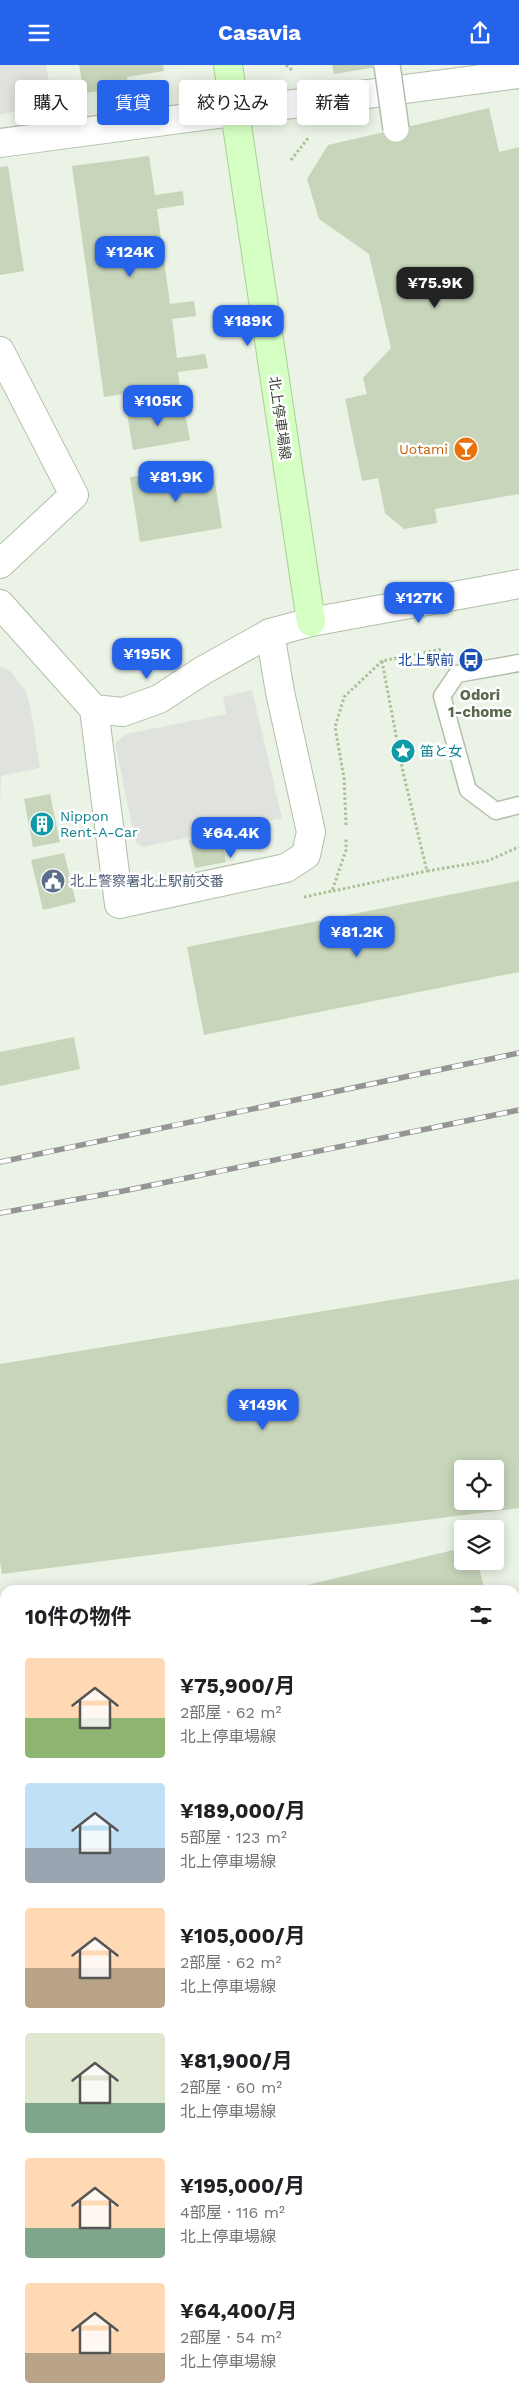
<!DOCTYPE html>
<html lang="ja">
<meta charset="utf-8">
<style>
body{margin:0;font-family:"Work Sans","Noto Sans JP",sans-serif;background:#f6f6f6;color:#202124;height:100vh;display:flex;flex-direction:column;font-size:19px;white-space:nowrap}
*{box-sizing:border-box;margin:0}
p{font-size:16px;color:#757577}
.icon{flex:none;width:28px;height:28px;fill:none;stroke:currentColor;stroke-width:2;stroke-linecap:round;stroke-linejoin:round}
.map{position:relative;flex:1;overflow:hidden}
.sheet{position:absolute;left:0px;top:1520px;width:520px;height:821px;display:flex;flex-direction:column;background:#fff;border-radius:15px 15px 0 0;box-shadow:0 2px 12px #0003}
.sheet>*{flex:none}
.hud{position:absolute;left:15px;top:15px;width:490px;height:45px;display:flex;gap:10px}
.fabs{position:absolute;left:454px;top:1395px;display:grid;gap:10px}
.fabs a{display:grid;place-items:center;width:50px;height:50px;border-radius:5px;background:#fff;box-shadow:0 2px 12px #0003;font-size:25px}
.price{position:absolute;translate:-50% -42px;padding:0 11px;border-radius:10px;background:#2563eb;color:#fff;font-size:16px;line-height:32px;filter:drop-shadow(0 1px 2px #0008)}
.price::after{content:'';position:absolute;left:50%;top:30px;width:15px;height:11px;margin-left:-8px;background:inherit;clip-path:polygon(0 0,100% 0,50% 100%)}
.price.current{background:#222;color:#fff}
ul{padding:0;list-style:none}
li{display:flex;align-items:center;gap:15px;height:125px;padding:0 25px}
li span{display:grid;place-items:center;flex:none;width:140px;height:100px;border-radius:5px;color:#555}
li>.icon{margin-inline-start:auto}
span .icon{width:60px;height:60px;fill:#fffc;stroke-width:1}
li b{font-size:21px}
h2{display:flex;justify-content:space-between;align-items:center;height:60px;padding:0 25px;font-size:21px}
.tag{padding:0 18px;border-radius:5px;background:#fff;box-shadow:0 2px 12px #0003;font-size:18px;line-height:45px}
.tag.current{background:#2563eb;color:#fff}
header{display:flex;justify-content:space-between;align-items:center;height:65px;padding:0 25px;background:#2563eb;color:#fff;font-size:22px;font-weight:700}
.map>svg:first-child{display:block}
</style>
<header><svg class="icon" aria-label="menu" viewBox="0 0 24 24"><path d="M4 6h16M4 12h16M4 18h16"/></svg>Casavia<svg class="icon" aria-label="share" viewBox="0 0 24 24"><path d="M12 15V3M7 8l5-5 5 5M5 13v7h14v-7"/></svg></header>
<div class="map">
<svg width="519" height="2341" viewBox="0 0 519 2341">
<rect width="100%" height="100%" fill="#eaf3e5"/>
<g fill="#e0e3dd">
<polygon points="0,0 46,0 53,38 0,50"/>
<polygon points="0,601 10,606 26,626 30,641 40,703 1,711 0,743"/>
<polygon points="252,625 282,753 142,782 135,776 115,678 126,669 226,649 223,632"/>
</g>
<g fill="#c7d5ba" fill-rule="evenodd">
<polygon points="79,0 163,0 164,6 127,12 128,23 84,28"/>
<polygon points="332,0 383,0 383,1 334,9"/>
<polygon points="489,43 499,87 519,82 519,429 435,444 437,458 404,464 385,448 378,413 362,416 345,334 367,329 363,313 391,283 369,189 319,154 307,114 328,80"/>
<polygon points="149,91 155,130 183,126 184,140 157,144 170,239 194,236 196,251 172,254 177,293 205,289 208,303 178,307 180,322 166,323 167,329 131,335 130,328 104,332 72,101"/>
<polygon points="8,101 24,206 0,210 0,102"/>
<polygon points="183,339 190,375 133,385 127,348"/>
<polygon points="212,399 222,463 140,477 130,412"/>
<polygon points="50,729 60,777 33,782 24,734"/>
<polygon points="221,768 226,797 195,803 189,775"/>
<polygon points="64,788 76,837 43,845 31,795"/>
<polygon points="519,816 519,907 204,970 187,882"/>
<polygon points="74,972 80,1004 0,1021 0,987"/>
<path d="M519,1214V1443L2,1509L0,1497V1299ZM462,1404H495V1436H462Z"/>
<polygon points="462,1483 462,1496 477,1496 485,1525 286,1525"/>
</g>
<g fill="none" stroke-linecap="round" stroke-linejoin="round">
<defs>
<polyline id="service" points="519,598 457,609 442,631 468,725 496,746 519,740"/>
<g id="minor">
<polyline points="0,78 519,9"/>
<polyline points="0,286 74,430 0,499"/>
<polyline points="94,644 119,839 286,803 306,790 311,767 280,627 270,568"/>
<polyline points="122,2336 123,2341"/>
</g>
<g id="tertiary">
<polyline points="0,539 94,644 123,647 159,634 202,606 270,568 311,557 519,519"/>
<polyline points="515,1703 519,1702"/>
<polyline points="515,2139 519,2138"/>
<polyline points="0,2266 5,2265"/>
</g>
<polyline id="secondary" points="228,0 311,557"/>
</defs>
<use href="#service" stroke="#b1bfa7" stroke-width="19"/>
<use href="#minor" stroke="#b1bfa7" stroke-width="30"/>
<use href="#tertiary" stroke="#b1bfa7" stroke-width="30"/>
<use href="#secondary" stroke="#a7d191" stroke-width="30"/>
<g stroke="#aac198" stroke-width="3" stroke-dasharray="2.5 2.5" stroke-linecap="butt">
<polyline points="286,0 292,5"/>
<polyline points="291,95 309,72"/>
<polyline points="382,596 403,707 427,806 487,796 519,782"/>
<polyline points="346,760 344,713 335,662 344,632 382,596 442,584"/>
<polyline points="333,826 427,806"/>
<polyline points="304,832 332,826 346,785 346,773"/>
</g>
<use href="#service" stroke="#fff" stroke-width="16"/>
<use href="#minor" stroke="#fff" stroke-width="28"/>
<use href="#tertiary" stroke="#fff" stroke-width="28"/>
<use href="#secondary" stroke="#d6ffc3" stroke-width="28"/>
<defs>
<g id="rail">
<polyline points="0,1097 519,988"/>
<polyline points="0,1148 123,1126 519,1045"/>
</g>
</defs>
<use href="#rail" stroke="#959595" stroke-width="5.5"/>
<use href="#rail" stroke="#fff" stroke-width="4" stroke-dasharray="11" stroke-linecap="butt"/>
<defs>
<polyline id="pedestrian-bridge" points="387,0 396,64"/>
</defs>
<use href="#pedestrian-bridge" stroke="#b1bfa7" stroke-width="28" stroke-linecap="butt"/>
<use href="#pedestrian-bridge" stroke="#fff" stroke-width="25"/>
</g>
<defs>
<symbol id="bar-disc" viewBox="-11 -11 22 22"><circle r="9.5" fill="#e8710a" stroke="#fff"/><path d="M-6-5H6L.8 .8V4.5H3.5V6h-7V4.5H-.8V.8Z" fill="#fff"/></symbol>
<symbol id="bus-disc" viewBox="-11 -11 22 22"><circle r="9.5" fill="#1a4fb4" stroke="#fff"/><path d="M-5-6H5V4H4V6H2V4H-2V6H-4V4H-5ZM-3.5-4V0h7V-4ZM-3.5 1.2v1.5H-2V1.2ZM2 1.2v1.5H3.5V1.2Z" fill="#fff"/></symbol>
<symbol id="sight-disc" viewBox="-11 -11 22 22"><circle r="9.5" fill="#0f9aa8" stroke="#fff"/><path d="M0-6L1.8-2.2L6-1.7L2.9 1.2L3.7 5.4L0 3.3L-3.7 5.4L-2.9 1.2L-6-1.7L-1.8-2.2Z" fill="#fff"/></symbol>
<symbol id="building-disc" viewBox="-11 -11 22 22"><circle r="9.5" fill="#0f9aa8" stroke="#fff"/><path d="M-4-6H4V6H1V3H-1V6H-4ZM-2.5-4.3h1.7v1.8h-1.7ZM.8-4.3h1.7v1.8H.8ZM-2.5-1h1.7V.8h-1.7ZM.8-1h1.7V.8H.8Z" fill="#fff"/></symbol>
<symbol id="civic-disc" viewBox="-11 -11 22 22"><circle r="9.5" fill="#5c6f8a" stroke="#fff"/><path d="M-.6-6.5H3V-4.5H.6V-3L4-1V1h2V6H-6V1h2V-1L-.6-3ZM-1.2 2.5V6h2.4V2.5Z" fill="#fff"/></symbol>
</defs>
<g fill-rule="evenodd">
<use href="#bar-disc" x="452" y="370" width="28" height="28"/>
<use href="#bus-disc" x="457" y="581" width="28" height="28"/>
<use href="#sight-disc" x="389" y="672" width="28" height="28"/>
<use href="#building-disc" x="28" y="745" width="28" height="28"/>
<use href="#civic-disc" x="39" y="802" width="28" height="28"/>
</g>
<g text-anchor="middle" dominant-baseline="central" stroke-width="5" stroke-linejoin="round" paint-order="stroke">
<g font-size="14" fill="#3c4534" stroke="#fff">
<text transform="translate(280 353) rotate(82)">北上停車場線</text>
</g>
<g font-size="14" fill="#c56008" stroke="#fff" text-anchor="end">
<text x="448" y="384">Uotami</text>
</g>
<g font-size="14" fill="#164399" stroke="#fff" text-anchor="end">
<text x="454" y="595">北上駅前</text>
</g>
<g font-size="14" fill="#0d838f" stroke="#fff" text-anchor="start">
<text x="420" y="686">笛と女</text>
<text x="60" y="751">Nippon<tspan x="60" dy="16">Rent-A-Car</tspan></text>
</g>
<g font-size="14" fill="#4e5e75" stroke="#fff" text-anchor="start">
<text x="70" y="816">北上警察署北上駅前交番</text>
</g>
<g font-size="15" font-weight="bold" fill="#59694b" stroke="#fff">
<text x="480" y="630">Odori<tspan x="480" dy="17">1-chome</tspan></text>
</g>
</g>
</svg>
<div class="fabs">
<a><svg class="icon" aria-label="locate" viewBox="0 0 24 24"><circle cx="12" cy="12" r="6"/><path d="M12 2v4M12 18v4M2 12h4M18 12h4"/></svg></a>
<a><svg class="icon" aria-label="layers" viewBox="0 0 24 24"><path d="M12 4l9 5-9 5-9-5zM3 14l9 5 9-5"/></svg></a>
</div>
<b class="price" style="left:130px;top:213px">¥124K</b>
<b class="price current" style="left:435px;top:244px">¥75.9K</b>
<b class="price" style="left:248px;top:282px">¥189K</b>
<b class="price" style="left:158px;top:362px">¥105K</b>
<b class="price" style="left:176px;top:438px">¥81.9K</b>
<b class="price" style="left:419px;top:559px">¥127K</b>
<b class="price" style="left:147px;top:615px">¥195K</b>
<b class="price" style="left:231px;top:794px">¥64.4K</b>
<b class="price" style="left:357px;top:893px">¥81.2K</b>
<b class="price" style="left:263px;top:1366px">¥149K</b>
<div class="hud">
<a class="tag">購入</a>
<a class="tag current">賃貸</a>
<a class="tag">絞り込み</a>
<a class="tag">新着</a>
</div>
<section class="sheet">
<h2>10件の物件<svg class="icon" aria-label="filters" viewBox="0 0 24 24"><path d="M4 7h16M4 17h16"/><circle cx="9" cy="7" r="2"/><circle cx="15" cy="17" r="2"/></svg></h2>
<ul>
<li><span style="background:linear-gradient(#ffd9b3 60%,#8fb573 0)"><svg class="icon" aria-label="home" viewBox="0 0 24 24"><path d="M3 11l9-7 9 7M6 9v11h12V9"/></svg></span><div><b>¥75,900/月</b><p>2部屋 · 62 m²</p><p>北上停車場線</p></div></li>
<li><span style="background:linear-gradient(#bfe0f5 65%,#9aa5b1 0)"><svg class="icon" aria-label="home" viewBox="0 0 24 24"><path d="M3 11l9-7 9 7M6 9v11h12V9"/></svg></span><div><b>¥189,000/月</b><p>5部屋 · 123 m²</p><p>北上停車場線</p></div></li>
<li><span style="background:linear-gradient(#ffd9b3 60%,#b9a48a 0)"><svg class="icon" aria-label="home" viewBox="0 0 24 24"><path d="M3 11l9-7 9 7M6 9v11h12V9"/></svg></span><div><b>¥105,000/月</b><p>2部屋 · 62 m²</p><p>北上停車場線</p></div></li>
<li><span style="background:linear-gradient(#dfe7d0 70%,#7fa58c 0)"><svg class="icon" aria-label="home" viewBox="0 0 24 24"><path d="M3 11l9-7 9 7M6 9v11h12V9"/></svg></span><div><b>¥81,900/月</b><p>2部屋 · 60 m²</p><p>北上停車場線</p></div></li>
<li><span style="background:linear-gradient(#ffd9b3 70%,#7fa58c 0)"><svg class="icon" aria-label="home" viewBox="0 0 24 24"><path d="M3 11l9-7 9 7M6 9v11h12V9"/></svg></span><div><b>¥195,000/月</b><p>4部屋 · 116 m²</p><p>北上停車場線</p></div></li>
<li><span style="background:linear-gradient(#ffd9b3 70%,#b9a48a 0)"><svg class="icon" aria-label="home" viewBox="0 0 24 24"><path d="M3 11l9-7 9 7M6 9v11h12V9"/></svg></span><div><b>¥64,400/月</b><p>2部屋 · 54 m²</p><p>北上停車場線</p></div></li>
</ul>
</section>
</div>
